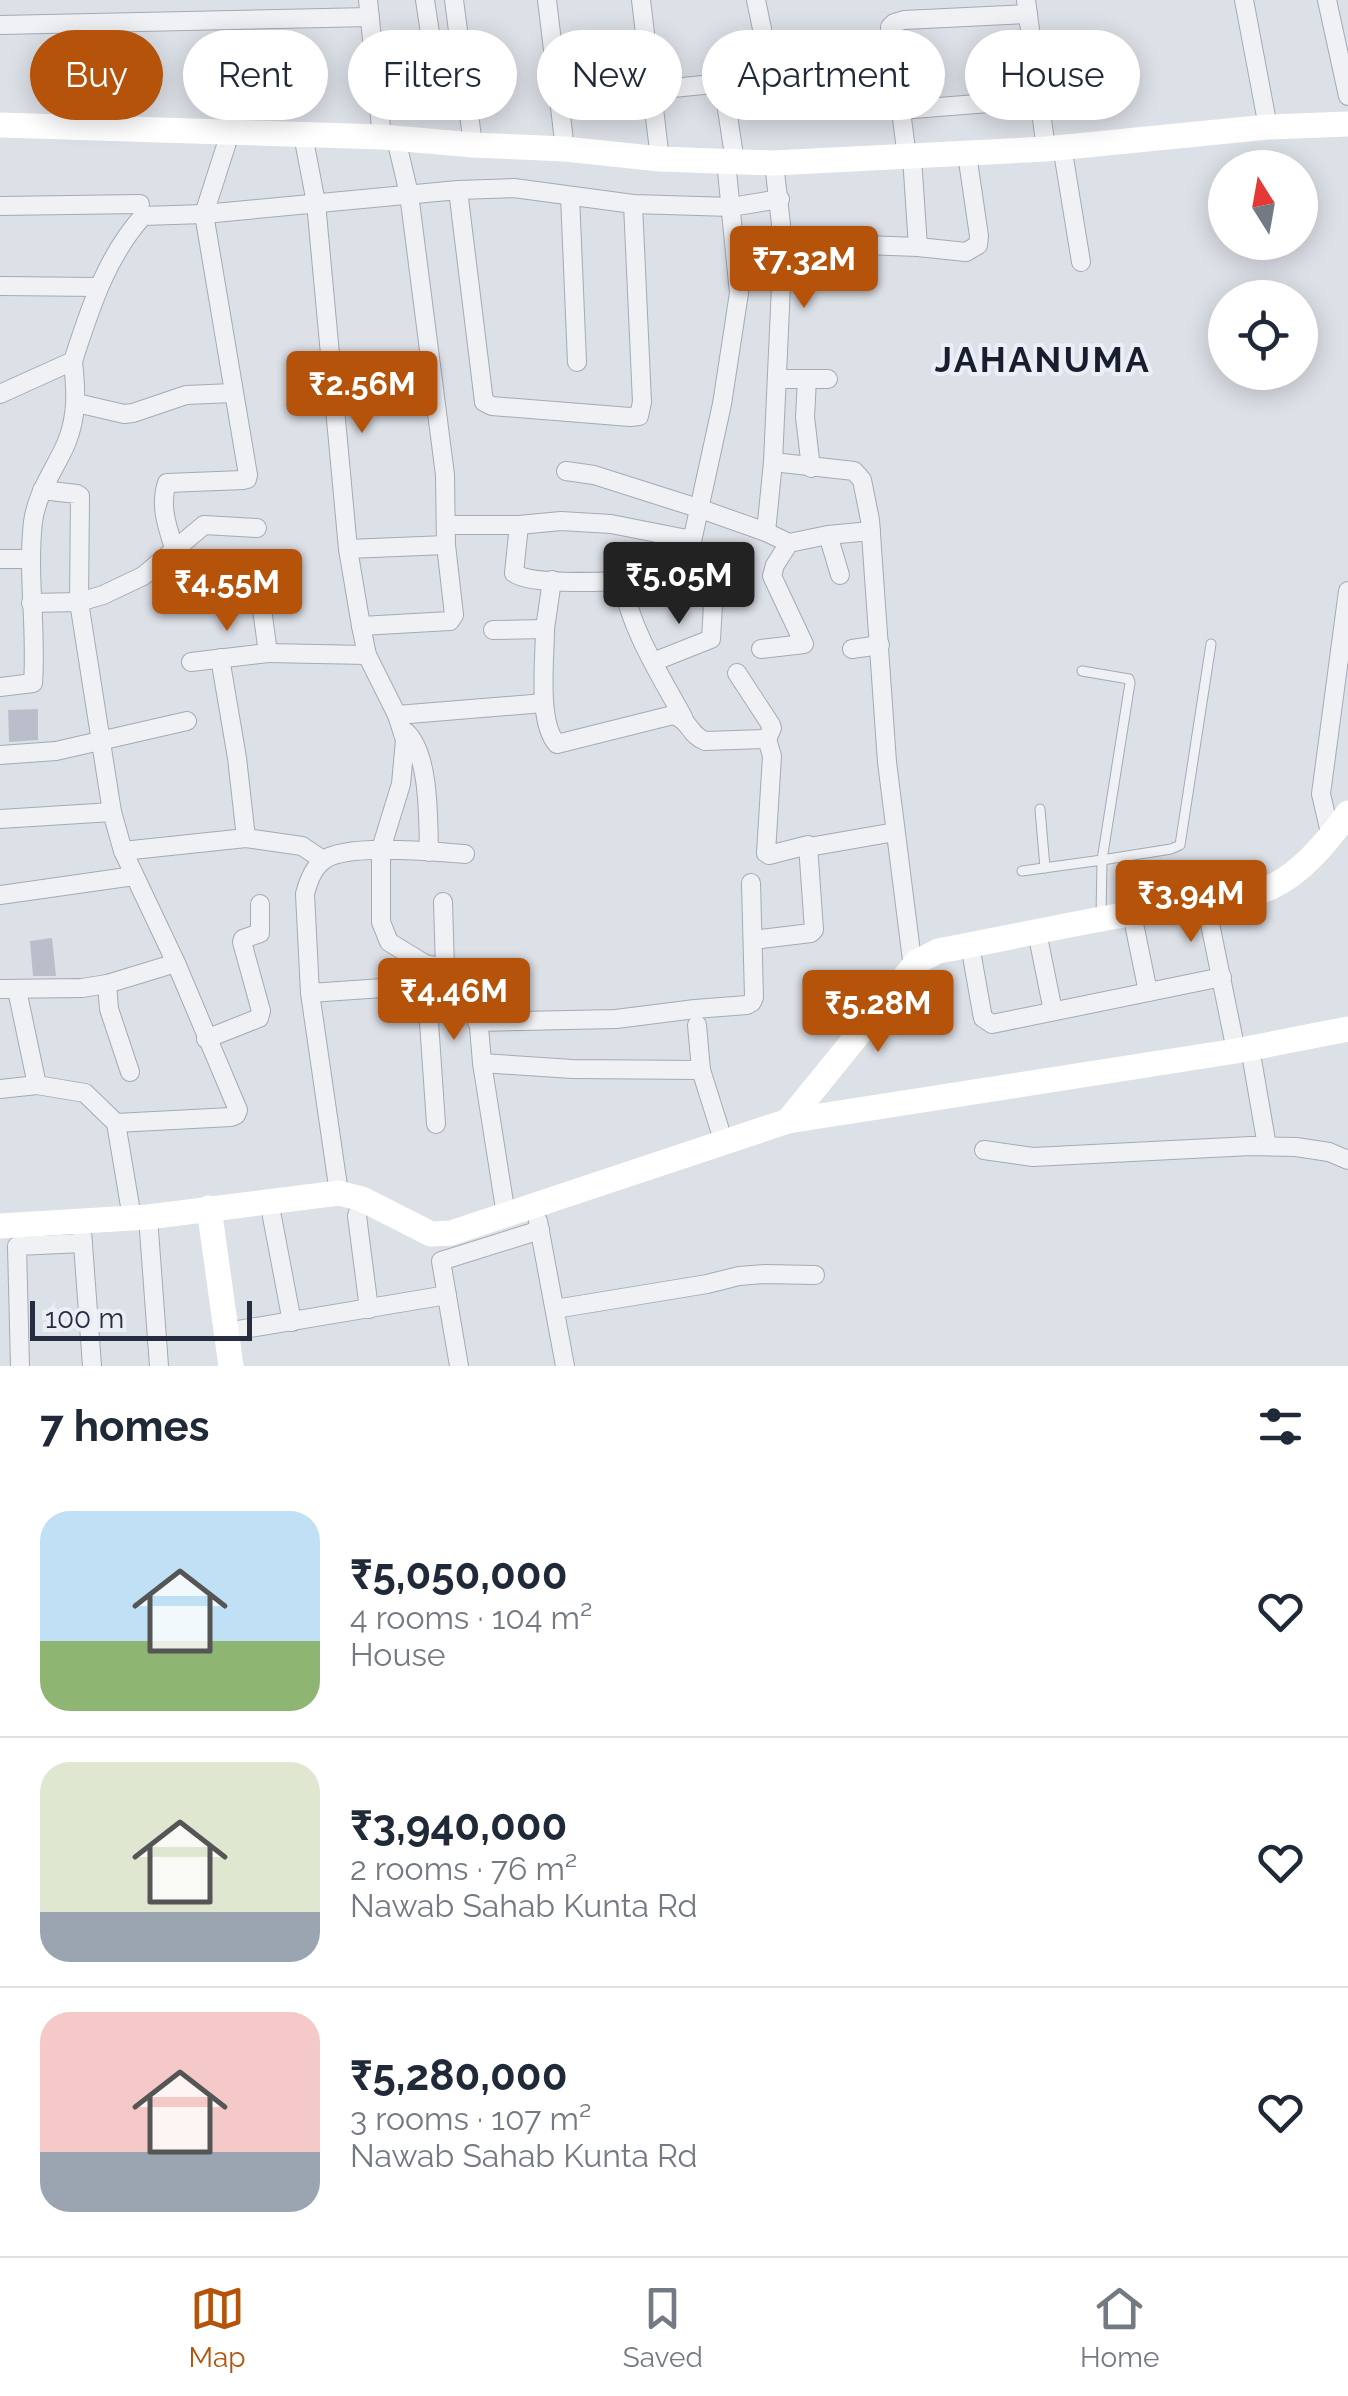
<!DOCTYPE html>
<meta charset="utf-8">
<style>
body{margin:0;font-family:Raleway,sans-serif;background:#f2f2f3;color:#1f2937;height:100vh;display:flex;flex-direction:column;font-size:38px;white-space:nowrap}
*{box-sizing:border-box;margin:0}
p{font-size:32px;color:#747a83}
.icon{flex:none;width:55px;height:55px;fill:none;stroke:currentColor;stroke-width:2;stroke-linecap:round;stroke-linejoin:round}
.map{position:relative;height:1366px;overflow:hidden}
.side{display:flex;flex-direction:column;background:#fff;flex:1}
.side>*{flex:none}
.hud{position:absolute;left:30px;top:30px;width:1290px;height:90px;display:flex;gap:20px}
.needle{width:65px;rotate:349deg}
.fabs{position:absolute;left:1208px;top:150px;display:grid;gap:20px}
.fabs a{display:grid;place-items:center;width:110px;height:110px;border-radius:50%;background:#fff;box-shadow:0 5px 25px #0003;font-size:50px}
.scale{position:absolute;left:30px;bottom:25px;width:222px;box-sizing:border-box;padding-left:10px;border:5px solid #252d3e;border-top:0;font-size:28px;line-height:35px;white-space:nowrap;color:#252d3e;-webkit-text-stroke:8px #ebeff5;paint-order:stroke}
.price{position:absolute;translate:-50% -85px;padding:0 22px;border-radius:10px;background:#b45309;color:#fff;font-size:32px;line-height:65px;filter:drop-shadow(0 2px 5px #0008)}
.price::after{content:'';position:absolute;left:50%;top:60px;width:30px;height:22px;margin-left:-15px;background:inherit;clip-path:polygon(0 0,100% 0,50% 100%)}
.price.current{background:#222;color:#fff}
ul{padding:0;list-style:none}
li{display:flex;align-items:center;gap:30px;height:250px;padding:0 40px}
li+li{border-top:2px solid #e0e1e3}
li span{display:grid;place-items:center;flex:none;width:280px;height:200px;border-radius:30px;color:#555}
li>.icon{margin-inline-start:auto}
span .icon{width:120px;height:120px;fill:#fffc;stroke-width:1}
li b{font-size:42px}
h2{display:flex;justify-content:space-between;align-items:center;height:120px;padding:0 40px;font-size:42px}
.tag{padding:0 35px;border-radius:45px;background:#fff;box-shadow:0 5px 25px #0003;font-size:35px;line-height:90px}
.tag.current{background:#b45309;color:#fff}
.menu{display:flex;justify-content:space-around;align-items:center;height:140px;border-top:2px solid #e0e1e3;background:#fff;font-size:28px;color:#747a83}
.menu a{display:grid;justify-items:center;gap:5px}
.menu .current{color:#b45309}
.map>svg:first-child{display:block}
</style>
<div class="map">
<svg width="1348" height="1366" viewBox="0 0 1348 1366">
<rect width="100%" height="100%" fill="#dce0e7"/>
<g fill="#b9beca">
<polygon points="424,52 432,113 405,116 400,78 406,77 403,55"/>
<polygon points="38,709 38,740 9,742 8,710"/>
<polygon points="52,938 56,976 33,976 30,941"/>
</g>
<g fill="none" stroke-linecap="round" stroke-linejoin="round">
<defs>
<g id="lane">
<polyline points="1040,809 1045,868"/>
<polyline points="1022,871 1102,860 1130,683 1129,679 1082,671"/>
<polyline points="1101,917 1102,860 1171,849 1180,845 1211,644"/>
</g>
<g id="street">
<polyline points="368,0 382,137"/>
<polyline points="425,0 430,33"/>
<polyline points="454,0 473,145"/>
<polyline points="547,0 565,149"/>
<polyline points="641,0 660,159"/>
<polyline points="756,0 762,29"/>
<polyline points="1026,0 1046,149"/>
<polyline points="1244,0 1268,127"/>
<polyline points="1327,0 1348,96"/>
<polyline points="0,25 370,17"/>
<polyline points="723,83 735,162"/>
<polyline points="804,85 895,71"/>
<polyline points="653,90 723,83 779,72"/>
<polyline points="900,110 1039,99"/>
<polyline points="303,135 316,203 348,549 361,626 367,655 397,715 405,740 401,784 381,849 381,922 389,942 425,964 465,972 475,978 482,1063 506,1215"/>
<polyline points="1062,146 1081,262"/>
<polyline points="907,157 890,27 894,23 904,20 1028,14"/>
<polyline points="912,157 918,247"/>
<polyline points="458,190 484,402 492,406 630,417 639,416 642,402 633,204"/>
<polyline points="570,196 577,362"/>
<polyline points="0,206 140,204"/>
<polyline points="783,242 918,247 966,252 978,245 979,236 967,154"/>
<polyline points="0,286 98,287"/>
<polyline points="777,379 828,379"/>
<polyline points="807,379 805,417 811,468"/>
<path d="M0,394L73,361C90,309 106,257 143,216L204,214L458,190L514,188L633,204L731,207L780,199"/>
<polyline points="77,403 124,414 133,413 186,395 233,393"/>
<polyline points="773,462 854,471 862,480 870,520 887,762 913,968"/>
<polyline points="566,471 594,475 701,509 766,532 789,543 828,535 871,531"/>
<polyline points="42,490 77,494 80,496 79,602 112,812 123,851 176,963 238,1110 236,1115 231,1117 116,1123"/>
<polyline points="446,525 519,525 561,521 611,524 692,540"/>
<path d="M519,525L514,573C535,589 647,579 679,578C690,578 701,580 711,581L714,588L711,639L653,662"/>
<polyline points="766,532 773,462 783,242 774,163"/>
<polyline points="828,535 840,575"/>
<polyline points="348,549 446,545"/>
<path d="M175,551C168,529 159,506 167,483L243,480L247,479L248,475L204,214L231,130"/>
<polyline points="0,559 31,559"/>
<polyline points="256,565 268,653 367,655"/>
<polyline points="684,578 722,404 739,293 726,161"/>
<path d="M622,581C631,631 661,676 684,719"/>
<polyline points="31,603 79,602 103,595 143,576 204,525 257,528"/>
<polyline points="361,626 450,621 454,615 446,545 445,475 409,194 396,139"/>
<polyline points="545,629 552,580"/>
<path d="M493,630L545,629C545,659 537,722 557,744L673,715C691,721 689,735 705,741L767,739L772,756L766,853L769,855L808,845L814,930L811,933L753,940"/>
<polyline points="761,649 804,644 772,576 775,565 789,543"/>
<polyline points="852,649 880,645"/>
<polyline points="220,658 237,758 246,838"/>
<polyline points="191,662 268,653"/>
<polyline points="737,673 771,725 772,728 767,739"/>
<path d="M0,687L33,683C37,630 27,575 33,522C37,492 54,471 66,444C78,415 76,391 73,361"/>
<polyline points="397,715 544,703"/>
<path d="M406,732C430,755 428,819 429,852"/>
<polyline points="0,755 56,751 187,721"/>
<polyline points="0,819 112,812"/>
<polyline points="1331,837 1321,794 1348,591"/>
<polyline points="809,847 895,832"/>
<polyline points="123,851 246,838 302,846 323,860"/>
<polyline points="0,895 134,876"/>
<polyline points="443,902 445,969"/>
<polyline points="1206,904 1236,1051"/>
<polyline points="1132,914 1148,992"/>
<polyline points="1037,932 1053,1011"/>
<polyline points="970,945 982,1013 983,1018 992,1024 1222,977"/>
<polyline points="425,964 436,1124"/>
<polyline points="107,984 109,1009 130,1072"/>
<polyline points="0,989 82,988 107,984 176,963"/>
<polyline points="17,990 37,1085 85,1093 116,1123 132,1218"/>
<polyline points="310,993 426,985"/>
<polyline points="477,1022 616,1019 695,1009 747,1005 752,1002 754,997 751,883"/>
<polyline points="697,1025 701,1070"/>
<polyline points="206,1039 259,1018 261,1011 242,942 243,939 260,933 260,904"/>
<polyline points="1250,1048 1267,1146"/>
<polyline points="482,1063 572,1069 701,1070 724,1143"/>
<polyline points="0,1089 37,1085"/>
<polyline points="984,1150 1033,1157 1251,1146 1296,1147 1329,1152 1348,1160"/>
<path d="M339,1193L310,993L305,894C308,882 314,867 324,860C347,843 435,852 465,854"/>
<polyline points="362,1199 357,1216 369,1309"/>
<polyline points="269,1201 292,1322"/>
<polyline points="148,1217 159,1366"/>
<polyline points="538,1221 565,1366"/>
<polyline points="82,1231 92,1366"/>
<polyline points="555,1309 707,1284 739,1276 765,1274 815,1275"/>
<polyline points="226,1332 447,1295"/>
<polyline points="20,1366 17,1246 83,1243"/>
<polyline points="459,1366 441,1261 540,1230"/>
</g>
</defs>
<use href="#lane" stroke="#a5aab4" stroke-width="11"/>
<use href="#street" stroke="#a5aab4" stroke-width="20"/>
<use href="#lane" stroke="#eff1f5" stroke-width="9"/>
<use href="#street" stroke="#eff1f5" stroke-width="18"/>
<g stroke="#fff" stroke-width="25">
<polyline points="0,125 382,137 473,145 565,149 660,159 774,163 1046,149 1268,127 1348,124"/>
<path d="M788,1121L917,962L938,951C1004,939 1069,924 1135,913C1179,907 1229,906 1271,887C1302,873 1328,841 1348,813"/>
<polyline points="209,1208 231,1366"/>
<polyline points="0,1226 148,1217 339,1193 362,1199 431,1234 451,1233 788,1121 1236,1051 1348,1029"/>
</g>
</g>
<g text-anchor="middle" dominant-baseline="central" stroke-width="8" stroke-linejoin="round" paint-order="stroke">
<g font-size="35" font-weight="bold" letter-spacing="2.5" fill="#181e2e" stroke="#ebeff5">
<text x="1043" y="359">JAHANUMA</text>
</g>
</g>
</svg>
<div class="fabs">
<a><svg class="needle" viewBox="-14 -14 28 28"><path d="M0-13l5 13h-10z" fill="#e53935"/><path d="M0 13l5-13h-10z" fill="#747a83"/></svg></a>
<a><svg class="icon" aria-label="locate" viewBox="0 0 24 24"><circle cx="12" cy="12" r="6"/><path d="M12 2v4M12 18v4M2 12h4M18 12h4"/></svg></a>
</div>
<div class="scale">100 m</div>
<b class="price" style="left:804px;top:311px">₹7.32M</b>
<b class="price" style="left:362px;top:436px">₹2.56M</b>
<b class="price current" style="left:679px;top:627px">₹5.05M</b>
<b class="price" style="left:227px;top:634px">₹4.55M</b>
<b class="price" style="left:1191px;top:945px">₹3.94M</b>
<b class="price" style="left:454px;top:1043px">₹4.46M</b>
<b class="price" style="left:878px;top:1055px">₹5.28M</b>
<div class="hud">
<a class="tag current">Buy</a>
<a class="tag">Rent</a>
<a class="tag">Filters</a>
<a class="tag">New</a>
<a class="tag">Apartment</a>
<a class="tag">House</a>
</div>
</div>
<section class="side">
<h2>7 homes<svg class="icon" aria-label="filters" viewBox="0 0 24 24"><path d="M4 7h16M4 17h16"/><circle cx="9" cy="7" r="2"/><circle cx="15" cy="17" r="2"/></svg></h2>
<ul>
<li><span style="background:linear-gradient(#bfe0f5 65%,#8fb573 0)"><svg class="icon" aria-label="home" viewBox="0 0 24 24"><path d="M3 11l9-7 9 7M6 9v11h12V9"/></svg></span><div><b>₹5,050,000</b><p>4 rooms · 104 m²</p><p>House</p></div><svg class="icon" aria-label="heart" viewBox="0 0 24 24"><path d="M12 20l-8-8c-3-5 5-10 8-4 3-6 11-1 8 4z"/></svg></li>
<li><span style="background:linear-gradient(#dfe7d0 75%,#9aa5b1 0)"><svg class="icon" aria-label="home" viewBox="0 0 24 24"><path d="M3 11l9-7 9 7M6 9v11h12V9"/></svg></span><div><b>₹3,940,000</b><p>2 rooms · 76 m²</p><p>Nawab Sahab Kunta Rd</p></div><svg class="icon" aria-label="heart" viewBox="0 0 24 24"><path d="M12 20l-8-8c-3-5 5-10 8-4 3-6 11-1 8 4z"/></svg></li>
<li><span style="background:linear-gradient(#f6c9c9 70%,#9aa5b1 0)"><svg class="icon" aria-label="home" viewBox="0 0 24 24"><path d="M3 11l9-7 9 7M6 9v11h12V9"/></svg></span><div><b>₹5,280,000</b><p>3 rooms · 107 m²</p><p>Nawab Sahab Kunta Rd</p></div><svg class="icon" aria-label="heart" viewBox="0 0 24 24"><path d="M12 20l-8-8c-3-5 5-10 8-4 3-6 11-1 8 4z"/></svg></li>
</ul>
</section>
<nav class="menu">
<a class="current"><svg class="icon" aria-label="map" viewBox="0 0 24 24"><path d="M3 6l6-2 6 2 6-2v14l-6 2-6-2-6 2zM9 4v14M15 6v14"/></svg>Map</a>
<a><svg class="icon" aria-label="saved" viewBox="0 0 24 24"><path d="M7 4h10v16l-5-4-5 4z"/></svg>Saved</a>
<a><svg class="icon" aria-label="home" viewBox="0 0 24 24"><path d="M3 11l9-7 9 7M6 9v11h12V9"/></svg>Home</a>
</nav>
